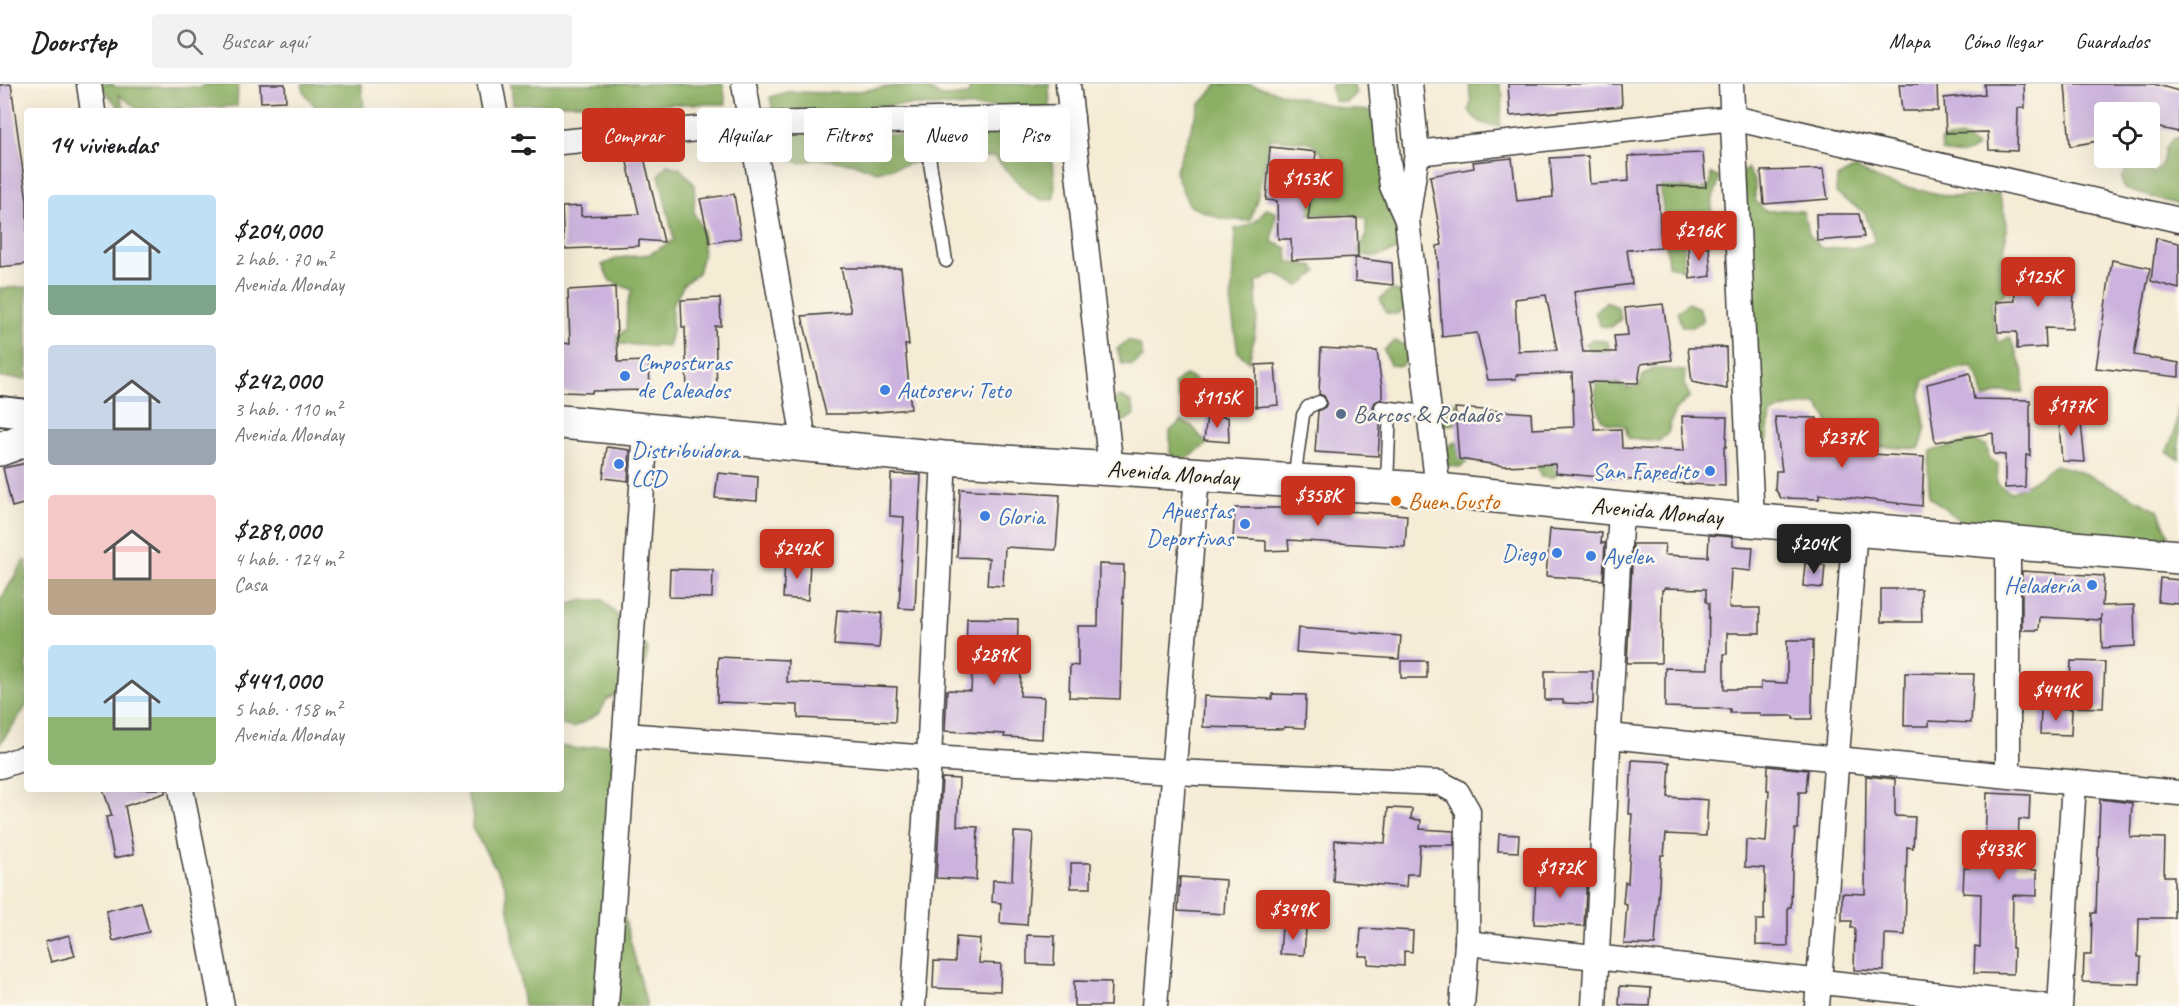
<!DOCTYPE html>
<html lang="es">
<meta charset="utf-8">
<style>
body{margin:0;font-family:Caveat,sans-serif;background:#f2f2f2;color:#202124;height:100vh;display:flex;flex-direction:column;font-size:22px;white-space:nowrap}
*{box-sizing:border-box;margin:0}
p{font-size:20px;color:#757577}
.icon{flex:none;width:33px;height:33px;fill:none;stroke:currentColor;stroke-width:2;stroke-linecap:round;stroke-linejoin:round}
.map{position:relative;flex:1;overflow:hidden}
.sheet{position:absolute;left:24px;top:24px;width:540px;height:684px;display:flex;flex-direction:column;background:#fff;border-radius:6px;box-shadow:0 6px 24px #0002}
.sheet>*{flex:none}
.banner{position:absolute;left:582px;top:24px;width:570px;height:54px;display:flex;gap:12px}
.controls{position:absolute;left:2094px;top:18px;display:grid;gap:12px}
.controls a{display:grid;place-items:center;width:66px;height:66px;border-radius:6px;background:#fff;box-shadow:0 6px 24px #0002;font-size:30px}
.price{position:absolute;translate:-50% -51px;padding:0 14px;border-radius:6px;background:#c8321e;color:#fff;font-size:20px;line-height:39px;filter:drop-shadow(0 2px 3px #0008)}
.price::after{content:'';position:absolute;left:50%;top:36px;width:18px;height:14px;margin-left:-9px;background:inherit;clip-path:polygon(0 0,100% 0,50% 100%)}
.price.active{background:#222;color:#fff}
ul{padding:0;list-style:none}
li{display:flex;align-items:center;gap:18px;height:150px;padding:0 24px}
li span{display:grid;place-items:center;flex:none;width:168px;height:120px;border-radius:6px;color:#555}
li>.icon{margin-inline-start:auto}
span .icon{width:72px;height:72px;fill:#fffc;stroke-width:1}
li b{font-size:26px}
h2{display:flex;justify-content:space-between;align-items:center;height:72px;padding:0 24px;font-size:26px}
.pill{padding:0 21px;border-radius:6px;background:#fff;box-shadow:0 6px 24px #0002;font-size:21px;line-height:54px}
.pill.active{background:#c8321e;color:#fff}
header{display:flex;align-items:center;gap:36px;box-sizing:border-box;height:84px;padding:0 30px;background:#fff;border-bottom:2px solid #e0e0e0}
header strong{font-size:28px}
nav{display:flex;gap:33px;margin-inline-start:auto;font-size:21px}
.search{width:420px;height:54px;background:#f2f2f2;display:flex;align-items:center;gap:15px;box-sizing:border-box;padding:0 21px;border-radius:6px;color:#757577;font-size:22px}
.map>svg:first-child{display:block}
</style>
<header>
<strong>Doorstep</strong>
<div class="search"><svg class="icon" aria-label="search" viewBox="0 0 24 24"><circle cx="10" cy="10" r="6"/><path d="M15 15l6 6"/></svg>Buscar aquí</div>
<nav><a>Mapa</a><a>Cómo llegar</a><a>Guardados</a></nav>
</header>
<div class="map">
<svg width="2179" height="922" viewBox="0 0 2179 922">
<rect width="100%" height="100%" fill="#fbf7ec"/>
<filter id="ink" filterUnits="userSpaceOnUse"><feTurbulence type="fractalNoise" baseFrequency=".0167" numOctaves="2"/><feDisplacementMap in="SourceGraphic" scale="12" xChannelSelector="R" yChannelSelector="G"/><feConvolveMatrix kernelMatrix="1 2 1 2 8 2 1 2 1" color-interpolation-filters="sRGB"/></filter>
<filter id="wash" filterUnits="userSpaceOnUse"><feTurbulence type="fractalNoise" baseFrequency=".008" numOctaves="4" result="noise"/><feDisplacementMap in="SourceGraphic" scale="24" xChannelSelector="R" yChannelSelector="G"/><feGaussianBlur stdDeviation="1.35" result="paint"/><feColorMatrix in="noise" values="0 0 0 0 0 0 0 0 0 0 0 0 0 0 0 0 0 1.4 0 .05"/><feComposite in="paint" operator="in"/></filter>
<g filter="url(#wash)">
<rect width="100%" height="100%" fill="#f5ecd6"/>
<g fill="#8baf63" stroke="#546640" stroke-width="1.5">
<polygon points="99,0 113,0 115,3 203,3 203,0 238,0 237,22 141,27 119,11 126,27 122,27"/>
<path d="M302,0H361L364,25C348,29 332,28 316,24L304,8Z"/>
<polygon points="511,0 723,0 726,20 513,20"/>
<polygon points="971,0 1049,0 1050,25 907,21 873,22 834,27 773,28 770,13 787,8 843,9 897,2 923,2 942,13 968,11"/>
<polygon points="1218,0 1247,0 1345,25 1373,27 1398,132 1398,166 1376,173 1356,170 1366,153 1366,135 1348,130 1284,131 1324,103 1323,70 1310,58 1270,55 1257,115 1250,137 1222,135 1189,122 1175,88 1200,20"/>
<polygon points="1333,0 1353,0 1356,10 1346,18 1335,17 1330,3"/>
<path d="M1469,0H1499L1503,11L1500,42C1486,42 1476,39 1469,26L1471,18Z"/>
<path d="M943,45L1017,53L1041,58C1055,80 1056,89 1054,115L1041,116L1027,108L994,73H957L917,78L877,88L856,80L820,75L800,79L781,72L775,66L768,50L844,48L898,51Z"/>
<path d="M1963,53L1977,63C1966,72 1955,72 1942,67L1941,56Z"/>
<polygon points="2175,53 2179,55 2179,121 2124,105 2122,94 2129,80 2154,89 2162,81 2165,64"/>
<path d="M1660,70L1678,73L1683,104L1699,106L1710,103L1711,90L1719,94C1718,104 1713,110 1712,119C1710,129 1713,140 1715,150L1709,157H1685L1683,186L1668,181L1660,94Z"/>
<polygon points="667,81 681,85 695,101 694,129 703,147 703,171 698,189 684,200 672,222 672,248 668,263 620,260 614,269 607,257 626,246 627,222 632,206 610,197 602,181 618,174 650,170 674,156 659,91"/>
<path d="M1747,84L1755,98V116L1765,127L1783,126L1803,127L1809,150L1821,164H1853L1875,158L1865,129L1836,109L1837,94L1855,84L1884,98L1953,113L1999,110L2007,139L2004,172L2010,199L2004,210L1991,220L1993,239L1998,259L2010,253L2024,289L2023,308H2002L1984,314L1978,292L1971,282L1941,289L1924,296C1923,303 1920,310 1921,316C1924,339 1929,343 1919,365L1870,362L1829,351L1827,334L1817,320L1784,324L1770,330L1766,363L1752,353L1749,221L1756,179L1741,132L1738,93Z"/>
<path d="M1267,124L1276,129L1272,158L1287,164L1288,178L1314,182L1317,188L1299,202L1275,189L1256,199L1257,237L1249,278L1238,268L1231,223L1235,145C1251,142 1258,137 1267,124Z"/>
<polygon points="27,203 27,295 0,294 0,204"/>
<polygon points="1392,205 1403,210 1407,223 1397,230 1386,229 1380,215"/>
<polygon points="1606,218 1618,223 1621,235 1611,243 1600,242 1595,227"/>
<polygon points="1688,219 1699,224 1703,236 1693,243 1682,243 1677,228"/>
<polygon points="1593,255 1608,258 1616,299 1628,304 1639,302 1643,292 1653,284 1685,287 1684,300 1690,312 1674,328 1668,349 1659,357 1628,354 1625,342 1608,339 1601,335 1596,316 1595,271 1586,260"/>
<polygon points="1128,256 1140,261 1143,273 1133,281 1122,280 1117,265"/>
<polygon points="1395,257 1407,262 1410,274 1401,282 1390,281 1384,266"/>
<polygon points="1185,291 1196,296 1200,308 1190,316 1179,315 1174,300"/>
<polygon points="1119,312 1131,318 1135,330 1125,337 1114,337 1108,322"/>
<polygon points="1447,316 1459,321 1463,334 1453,341 1442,340 1437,326"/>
<polygon points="2179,320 2179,376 2167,367 2174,349"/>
<polygon points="1181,337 1192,342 1207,360 1186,375 1170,371 1170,347"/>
<polygon points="1971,357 1987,361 1989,374 1998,380 1997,399 2010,409 2033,397 2055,381 2075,386 2099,396 2158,426 2169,451 2155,460 2013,449 1991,438 1967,442 1929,412 1928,380 1931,367"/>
<polygon points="1454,358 1466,363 1469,376 1460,383 1448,382 1443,368"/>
<polygon points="1547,369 1562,387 1552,394 1541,393 1536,379"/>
<polygon points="24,476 27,477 27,621 0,660 0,517"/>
<polygon points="583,516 603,516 648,565 644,587 633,603 607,615 600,629 573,644 561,641 561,523"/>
<polygon points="605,660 616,664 610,777 647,922 524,922 505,800 472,744 473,728 465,705 561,705 561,662 579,665"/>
</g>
<g id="blocks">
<g fill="#ccb2de" fill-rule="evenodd">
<polygon points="11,0 27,117 27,180 0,183 0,1"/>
<polygon points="260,0 285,0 286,17 261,18"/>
<polygon points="1508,0 1621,0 1622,22 1510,32"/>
<polygon points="1899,0 1937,0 1938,27 1902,27"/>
<polygon points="1984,0 2024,0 2025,24 2018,24 2017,67 1989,66 1988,48 1946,49 1944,14 1985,10"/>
<polygon points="2065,0 2154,0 2179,7 2179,48 2150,42 2150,28 2104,28 2104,56 2070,62"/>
<polygon points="1270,63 1316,68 1308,136 1357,134 1358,173 1292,176 1291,155 1278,155 1277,117 1266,116"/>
<polygon points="643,69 664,158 639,156 639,162 564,165 562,123 581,122 581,132 639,130 626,74"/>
<path d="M1703,69L1706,103L1658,102L1661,164L1627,166L1632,200L1574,208L1583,268H1616L1614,252L1628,251L1625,224L1663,220L1672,276L1641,280L1638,299L1588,298L1595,346L1621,345L1622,364L1684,367L1682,332L1727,333L1726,363H1724L1725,402L1654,398L1556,389L1555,380L1504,382L1459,375L1455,324L1531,329L1532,345L1574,343L1572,289L1516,291V295L1488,296L1477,249L1442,253L1437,162L1442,161L1430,92L1474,84L1473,78L1512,74L1517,117L1553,113L1550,74L1588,72L1590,100L1629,97L1628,72ZM1546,211L1557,266L1518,267L1515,215Z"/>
<polygon points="1823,85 1828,115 1764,120 1761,87"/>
<polygon points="734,110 741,154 710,159 700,115"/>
<polygon points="1816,130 1859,130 1864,153 1817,157"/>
<polygon points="2156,154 2179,159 2179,205 2151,197"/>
<polygon points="1688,161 1709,163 1711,192 1690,195"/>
<polygon points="1355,174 1392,179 1393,201 1355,197"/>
<polygon points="2112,176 2150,184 2134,271 2179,279 2179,293 2096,284"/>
<polygon points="841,184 901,184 909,261 905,261 911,325 855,330 826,330 802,232 851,228"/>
<polygon points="2052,188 2075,188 2072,245 2045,244 2046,263 2017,265 2017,248 1998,248 1996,218 2015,217 2014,194 2052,193"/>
<polygon points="615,203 618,278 649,277 650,306 592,307 592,309 561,308 561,260 570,259 568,206"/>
<polygon points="720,214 721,242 715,242 717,308 687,309 685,243 682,243 681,216"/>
<polygon points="1726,263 1727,305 1692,298 1688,264"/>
<polygon points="1321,264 1377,267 1382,304 1382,315 1375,318 1373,323 1376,329 1381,331 1378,372 1315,368 1318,327 1325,323 1327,318 1324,312 1319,310"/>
<polygon points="1275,280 1278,321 1256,323 1256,281"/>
<polygon points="1970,289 1974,315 2030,316 2030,372 2026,371 2025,403 2005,404 2005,371 1994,370 1993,349 1935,358 1927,300"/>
<polygon points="2058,327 2080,329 2085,378 2062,377"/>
<polygon points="1207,332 1228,333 1229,358 1204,356"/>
<polygon points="1775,333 1817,334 1818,367 1924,373 1922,422 1819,410 1819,415 1781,414 1775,405 1776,387 1782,387"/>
<polygon points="607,363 630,366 628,397 603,394"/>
<polygon points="27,379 27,419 12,423 3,384"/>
<polygon points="718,389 758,393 757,417 715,414"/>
<polygon points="891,390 921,391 915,525 899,524 904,433 890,432"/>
<polygon points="960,405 1060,411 1056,466 1005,463 1003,502 987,501 989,474 957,473"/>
<polygon points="1235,424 1300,424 1407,431 1405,463 1288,456 1289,466 1266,467 1266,457 1233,455"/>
<polygon points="1550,445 1602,449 1601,459 1605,459 1603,496 1546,492"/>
<polygon points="1709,451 1733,453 1733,462 1753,463 1751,487 1731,485 1729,524 1760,524 1760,549 1727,549 1727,570 1724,570 1724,605 1761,605 1761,598 1787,599 1787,556 1813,556 1812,635 1793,635 1793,632 1760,632 1760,629 1730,629 1730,625 1665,623 1665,584 1708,585 1709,519 1706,518 1706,505 1664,504 1664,506 1662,506 1661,579 1627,579 1633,460 1665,460 1664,471 1708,473"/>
<polygon points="785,477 810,478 808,516 783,514"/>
<polygon points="1805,479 1825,481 1823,504 1803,502"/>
<polygon points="1099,480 1124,481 1120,615 1069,613 1070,581 1078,582 1078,542 1098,542"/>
<polygon points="670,485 713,486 712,514 669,513"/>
<polygon points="2022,487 2104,492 2102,522 2134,521 2135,562 2102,564 2101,530 2101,536 2040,533 2039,546 2022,546"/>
<polygon points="2160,494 2179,496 2179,520 2158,518"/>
<polygon points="1881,505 1921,505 1922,538 1881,538"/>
<polygon points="837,526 882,529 879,564 834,561"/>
<polygon points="967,534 1018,535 1017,585 1021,586 1020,612 1044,613 1042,655 1004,653 1005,650 945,647 947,606 971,607 973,570 966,570"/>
<polygon points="1298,544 1401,552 1399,575 1296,568"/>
<polygon points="718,573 788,576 787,598 897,603 895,638 798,634 798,621 717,618"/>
<rect x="1401" y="577" width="26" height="17"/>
<polygon points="2071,577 2105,578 2103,624 2069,623"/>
<polygon points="1545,587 1593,587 1593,620 1563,619 1563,616 1545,616"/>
<polygon points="1905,589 1974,590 1971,639 1929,637 1929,642 1904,642"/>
<polygon points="1272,610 1306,611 1305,644 1284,643 1284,645 1203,643 1204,612 1272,615"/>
<polygon points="2041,624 2072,625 2071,651 2040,650"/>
<polygon points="1632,676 1670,678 1668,713 1708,716 1706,752 1666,750 1664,771 1661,771 1655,861 1624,860 1627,820 1623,819 1625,798 1628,799 1632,730 1629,730"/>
<polygon points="1768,682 1808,686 1806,708 1799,708 1798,745 1795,745 1792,785 1791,823 1788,823 1788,862 1756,861 1756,836 1764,836 1765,784 1745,783 1746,756 1766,758 1769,706 1767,706"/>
<polygon points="1866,692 1895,695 1895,732 1915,733 1913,764 1907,763 1905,851 1885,850 1884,887 1854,886 1855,844 1851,844 1852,837 1842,837 1842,809 1865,810"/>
<polygon points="942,694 959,695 957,742 978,743 976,796 936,794"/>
<polygon points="103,705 165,705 165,709 125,722 134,770 114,774 106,733 112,732"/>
<polygon points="1987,709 2030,711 2029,736 2019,735 2017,785 2037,786 2037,812 2013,811 2012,864 2014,864 2013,890 1974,889 1975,862 1980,863 1981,810 1963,809 1964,784 1969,784 1970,758 1985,758"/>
<polygon points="2100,715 2132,719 2130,753 2165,754 2164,792 2174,792 2174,834 2139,834 2138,873 2141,873 2140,900 2083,898 2084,871 2091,871 2092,829 2096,829"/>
<polygon points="1388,724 1412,725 1411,735 1421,736 1420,745 1454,747 1454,761 1420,761 1418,790 1407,790 1406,803 1333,797 1335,756 1385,759"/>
<polygon points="1014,748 1033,749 1027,841 1000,839 1001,819 992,818 993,796 1012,797"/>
<polygon points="1499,750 1519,751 1518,768 1498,767"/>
<rect x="1071" y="779" width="20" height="25"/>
<polygon points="1536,789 1587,791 1584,842 1534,840"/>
<polygon points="1180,793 1226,796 1224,830 1178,827"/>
<polygon points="141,818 149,848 113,857 106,827"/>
<polygon points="1282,843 1306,844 1304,871 1280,870"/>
<polygon points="1361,844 1413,847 1412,868 1404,867 1404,882 1368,880 1368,872 1359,872"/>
<polygon points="69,851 75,872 51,878 45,858"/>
<polygon points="1027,851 1055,852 1054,881 1027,880"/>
<polygon points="956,853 980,855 979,879 1001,880 1000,907 933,904 934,877 955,878"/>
<polygon points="1074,897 1111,898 1110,922 1074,922"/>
<polygon points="1620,902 1651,904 1650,922 1619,921"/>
</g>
</g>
</g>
<g filter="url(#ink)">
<use href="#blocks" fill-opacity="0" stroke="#3d3b38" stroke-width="1.5"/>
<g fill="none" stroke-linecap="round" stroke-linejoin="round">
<defs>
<g id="service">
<polyline points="923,36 946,177"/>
<polyline points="1381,323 1429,328"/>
<polyline points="1294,396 1303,331 1308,323 1319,318"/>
<polyline points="1387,401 1390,324"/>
</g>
<g id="minor">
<polyline points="89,0 93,27"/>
<polyline points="490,0 495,27"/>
<polyline points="744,0 805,362"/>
<polyline points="1068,0 1111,385"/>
<polyline points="1381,0 1388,76 1392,102 1407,136"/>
<polyline points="1410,0 1417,69 1407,136 1438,406"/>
<polyline points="1731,0 1752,436"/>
<polyline points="561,58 750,40 1072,33"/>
<polyline points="1417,69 1733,34 2179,136"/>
<polyline points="625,651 929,674 1173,688 1440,699 1457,708 1468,727 1467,859 1462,922"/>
<polyline points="1609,652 2179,709"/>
<polyline points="0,682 27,673"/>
<polyline points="2008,691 2008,458"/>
<polyline points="181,705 222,922"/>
<polyline points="1467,859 2042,922"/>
<polyline points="606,922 646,346"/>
<polyline points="913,922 929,674 944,374"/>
<polyline points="1155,922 1197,391"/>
<polyline points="1594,922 1621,425"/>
<polyline points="1817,922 1855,445"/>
<polyline points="2060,922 2074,699"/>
</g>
<polyline id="tertiary" points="0,327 27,330"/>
<g id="secondary">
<polyline points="561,338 944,374 1438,406 1621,425 2179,473"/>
<polyline points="0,365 27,355"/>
</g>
</defs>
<use href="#service" stroke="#3d3b38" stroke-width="15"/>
<use href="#minor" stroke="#3d3b38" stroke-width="27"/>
<use href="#tertiary" stroke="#3d3b38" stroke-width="32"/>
<use href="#secondary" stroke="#3d3b38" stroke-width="36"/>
<use href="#service" stroke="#fff" stroke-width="12"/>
<use href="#minor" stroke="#fff" stroke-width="24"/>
<use href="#tertiary" stroke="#fff" stroke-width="28"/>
<use href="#secondary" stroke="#fff" stroke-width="33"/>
</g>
</g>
<g fill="#3f7fe0" stroke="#fbf7ec" stroke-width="2">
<circle cx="625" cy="292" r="6"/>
<circle cx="885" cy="306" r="6"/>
<circle cx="619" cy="380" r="6"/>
<circle cx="1710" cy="387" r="6"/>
<circle cx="985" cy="432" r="6"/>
<circle cx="1245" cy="440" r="6"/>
<circle cx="1557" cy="469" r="6"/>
<circle cx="1591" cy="472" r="6"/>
<circle cx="2092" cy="501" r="6"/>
</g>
<circle fill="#5c6f8a" stroke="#fbf7ec" stroke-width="2" cx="1341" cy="330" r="6"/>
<circle fill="#e8710a" stroke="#fbf7ec" stroke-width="2" cx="1396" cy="417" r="6"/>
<g text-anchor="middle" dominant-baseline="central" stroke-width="5" stroke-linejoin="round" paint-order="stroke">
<g font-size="24" fill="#366cbe" stroke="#fbf7ec" text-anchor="start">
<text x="637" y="278">Cmposturas<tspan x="637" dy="28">de Caleados</tspan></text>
<text x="897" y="306">Autoservi Teto</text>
<text x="631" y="366">Distribuidora<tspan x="631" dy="28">LCD</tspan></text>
<text x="1698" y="387" text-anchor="end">San Fapedito</text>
<text x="1233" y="426" text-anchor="end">Apuestas<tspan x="1233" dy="28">Deportivas</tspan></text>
<text x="997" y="432">Gloria</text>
<text x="1545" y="469" text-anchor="end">Diego</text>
<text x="1603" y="472">Ayelen</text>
<text x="2080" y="501" text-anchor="end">Heladería</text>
</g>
<g font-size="24" fill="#4e5e75" stroke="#fbf7ec" text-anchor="start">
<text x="1353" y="330">Barcos &amp; Rodados</text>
</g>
<g font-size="24" fill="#1c1c1c" stroke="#fbf7ec">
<text transform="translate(1173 389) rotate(4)">Avenida Monday</text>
<text transform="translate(1657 427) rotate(5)">Avenida Monday</text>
</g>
<g font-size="24" fill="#c56008" stroke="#fbf7ec" text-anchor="start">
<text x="1408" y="417">Buen Gusto</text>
</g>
</g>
</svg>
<div class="controls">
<a><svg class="icon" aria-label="locate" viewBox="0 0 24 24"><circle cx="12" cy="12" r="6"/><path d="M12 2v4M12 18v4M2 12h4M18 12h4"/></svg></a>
</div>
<b class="price" style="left:1306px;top:126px">$153K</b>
<b class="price" style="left:1699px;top:178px">$216K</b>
<b class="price" style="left:2038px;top:224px">$125K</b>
<b class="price" style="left:1217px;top:345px">$115K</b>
<b class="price" style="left:2071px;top:353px">$177K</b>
<b class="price" style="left:1842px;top:385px">$237K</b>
<b class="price" style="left:1318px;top:443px">$358K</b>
<b class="price active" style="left:1814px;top:491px">$204K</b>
<b class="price" style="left:797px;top:496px">$242K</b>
<b class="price" style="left:994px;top:602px">$289K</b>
<b class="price" style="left:2056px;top:638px">$441K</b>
<b class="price" style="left:1999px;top:797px">$433K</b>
<b class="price" style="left:1560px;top:815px">$172K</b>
<b class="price" style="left:1293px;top:857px">$349K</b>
<div class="banner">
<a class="pill active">Comprar</a>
<a class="pill">Alquilar</a>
<a class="pill">Filtros</a>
<a class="pill">Nuevo</a>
<a class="pill">Piso</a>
</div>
<section class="sheet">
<h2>14 viviendas<svg class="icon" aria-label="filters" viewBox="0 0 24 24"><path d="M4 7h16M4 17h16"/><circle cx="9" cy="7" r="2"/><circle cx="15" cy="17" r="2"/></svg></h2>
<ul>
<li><span style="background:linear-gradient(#bfe0f5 75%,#7fa58c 0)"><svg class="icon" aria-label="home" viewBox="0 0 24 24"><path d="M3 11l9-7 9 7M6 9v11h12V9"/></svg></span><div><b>$204,000</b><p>2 hab. · 70 m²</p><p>Avenida Monday</p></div></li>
<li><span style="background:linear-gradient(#c9d6e8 70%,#9aa5b1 0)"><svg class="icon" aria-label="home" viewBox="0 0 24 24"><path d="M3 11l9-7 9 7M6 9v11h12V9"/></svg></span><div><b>$242,000</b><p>3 hab. · 110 m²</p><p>Avenida Monday</p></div></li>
<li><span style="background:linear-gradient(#f6c9c9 70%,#b9a48a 0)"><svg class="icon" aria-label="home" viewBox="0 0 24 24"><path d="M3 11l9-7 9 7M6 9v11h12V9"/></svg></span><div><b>$289,000</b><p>4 hab. · 124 m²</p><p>Casa</p></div></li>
<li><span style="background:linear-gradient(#bfe0f5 60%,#8fb573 0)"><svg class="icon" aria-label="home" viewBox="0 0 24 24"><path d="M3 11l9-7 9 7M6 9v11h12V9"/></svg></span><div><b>$441,000</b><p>5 hab. · 158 m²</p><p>Avenida Monday</p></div></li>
</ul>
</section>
</div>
